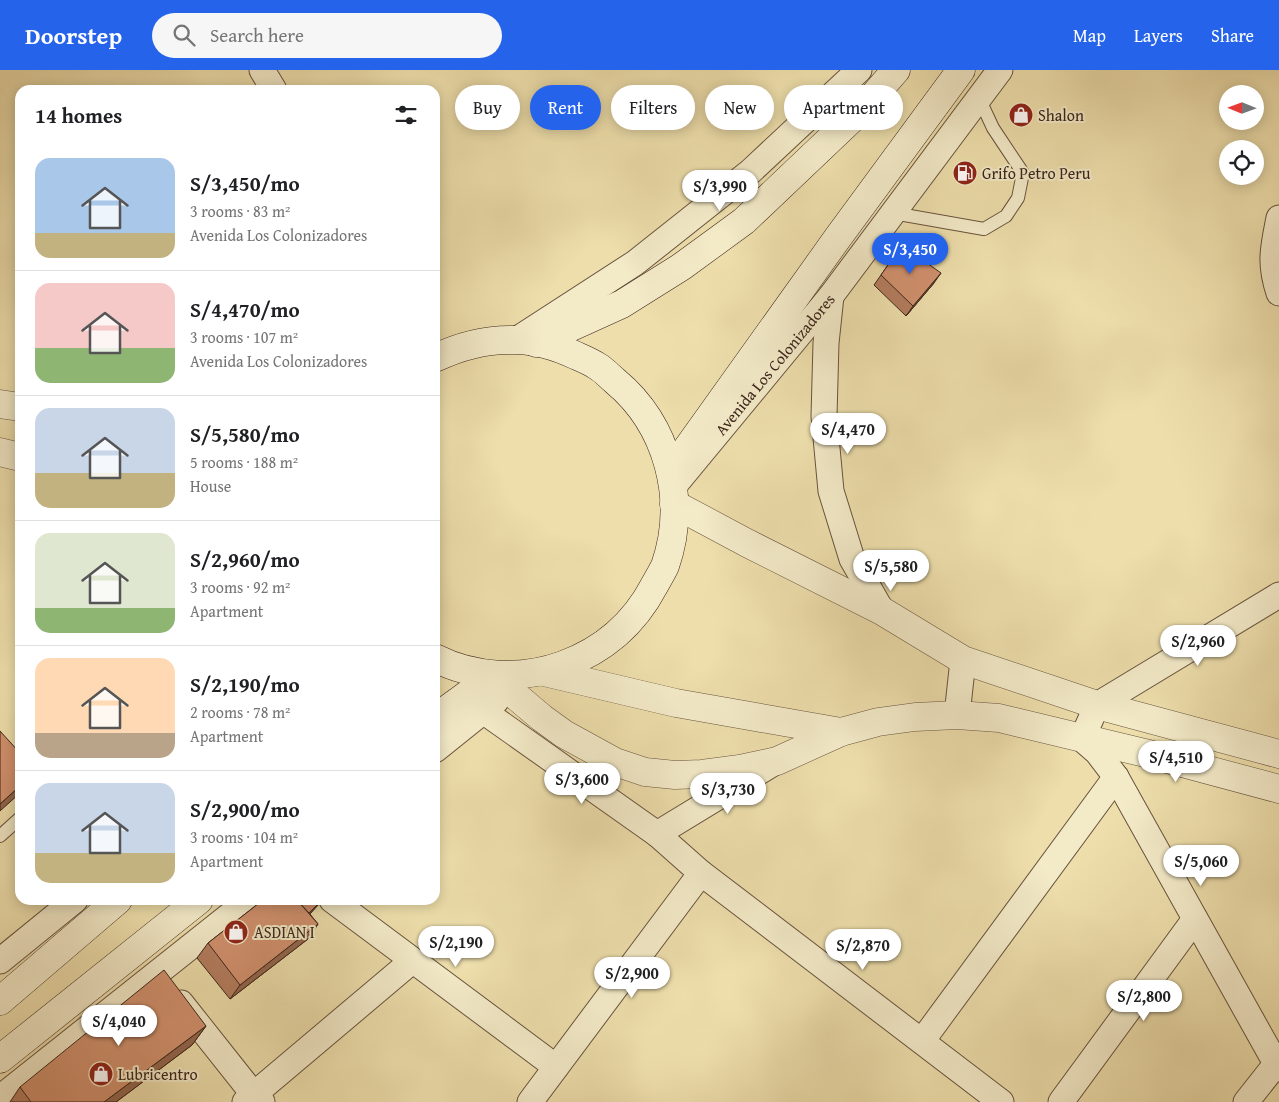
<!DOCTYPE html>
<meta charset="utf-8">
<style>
body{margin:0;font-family:"Gentium Book Plus",serif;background:#f6f6f6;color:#202124;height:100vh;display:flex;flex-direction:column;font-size:19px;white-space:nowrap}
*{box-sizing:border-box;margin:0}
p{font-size:16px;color:#757577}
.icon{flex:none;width:28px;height:28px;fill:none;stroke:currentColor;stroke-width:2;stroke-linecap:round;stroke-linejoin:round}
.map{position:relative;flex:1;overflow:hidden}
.drawer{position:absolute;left:15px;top:15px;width:425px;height:820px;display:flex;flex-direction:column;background:#fff;border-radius:15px;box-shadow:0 2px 12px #0003}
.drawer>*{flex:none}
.hud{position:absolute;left:455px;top:15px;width:475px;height:45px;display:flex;gap:10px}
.needle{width:32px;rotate:271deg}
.controls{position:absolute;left:1219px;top:15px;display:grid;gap:10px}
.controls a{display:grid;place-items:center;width:45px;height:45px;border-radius:50%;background:#fff;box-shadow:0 2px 12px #0003;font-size:25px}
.price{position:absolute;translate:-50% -42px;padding:0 11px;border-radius:18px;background:#fff;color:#222;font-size:16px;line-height:32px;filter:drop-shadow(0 1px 2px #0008)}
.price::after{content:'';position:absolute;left:50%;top:30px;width:15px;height:11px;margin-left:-8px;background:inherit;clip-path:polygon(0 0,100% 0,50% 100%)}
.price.current{background:#2563eb;color:#fff}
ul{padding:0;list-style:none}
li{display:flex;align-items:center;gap:15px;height:125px;padding:0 20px}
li+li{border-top:1px solid #e0e0e0}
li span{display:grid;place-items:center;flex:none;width:140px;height:100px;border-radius:15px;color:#555}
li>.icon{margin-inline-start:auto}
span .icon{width:60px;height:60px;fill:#fffc;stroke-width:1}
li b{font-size:21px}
h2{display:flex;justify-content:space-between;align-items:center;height:60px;padding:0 20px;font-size:21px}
.pill{padding:0 18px;border-radius:22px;background:#fff;box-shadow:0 2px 12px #0003;font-size:18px;line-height:45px}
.pill.current{background:#2563eb;color:#fff}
header{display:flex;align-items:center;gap:30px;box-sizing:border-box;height:70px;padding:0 25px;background:#2563eb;color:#fff}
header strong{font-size:24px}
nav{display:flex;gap:28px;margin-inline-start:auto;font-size:18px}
.search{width:350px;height:45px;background:#f6f6f6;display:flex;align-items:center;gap:12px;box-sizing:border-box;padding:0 18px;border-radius:28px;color:#757577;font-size:19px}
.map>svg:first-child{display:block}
</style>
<header>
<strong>Doorstep</strong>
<div class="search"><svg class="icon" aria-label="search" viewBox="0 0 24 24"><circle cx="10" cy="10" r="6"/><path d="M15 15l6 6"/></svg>Search here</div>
<nav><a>Map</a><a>Layers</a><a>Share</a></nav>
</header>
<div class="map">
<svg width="1279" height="1032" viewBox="0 0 1279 1032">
<rect width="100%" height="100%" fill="#eddeab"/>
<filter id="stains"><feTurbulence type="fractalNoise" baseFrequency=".004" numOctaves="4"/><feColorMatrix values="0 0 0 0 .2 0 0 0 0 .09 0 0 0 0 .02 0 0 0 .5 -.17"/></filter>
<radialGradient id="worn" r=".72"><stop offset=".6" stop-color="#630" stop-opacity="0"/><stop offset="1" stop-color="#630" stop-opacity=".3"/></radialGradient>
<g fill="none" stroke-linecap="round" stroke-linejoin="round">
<defs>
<g id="service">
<polyline points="893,143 984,159 1006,146 1018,128 1023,103 993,58 979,28"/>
<polyline points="0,766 20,748"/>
</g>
<g id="minor">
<polyline points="262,0 274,20"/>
<path d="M1279,148C1273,178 1269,193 1279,223"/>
<polyline points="831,226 826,273 824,346 831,421 852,489 882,541"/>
<polyline points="516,270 635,193 751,101 859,0"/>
<path id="s1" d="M674,416L831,226L1000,0"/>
<polyline points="1279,525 1097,635 1082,669 1097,682 1116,707 1279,999"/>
<polyline points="483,641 657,764 701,803 1001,1032"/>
<polyline points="957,645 963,590"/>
<polyline points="435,680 496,631"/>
<polyline points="657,764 772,694"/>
<polyline points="332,830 556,997"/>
<polyline points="0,891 75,830"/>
<polyline points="181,933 254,1025 262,1032"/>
<polyline points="922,971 1116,707"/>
<polyline points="0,1028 249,830"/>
<polyline points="245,1032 412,891"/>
<polyline points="530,1032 701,803"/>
<polyline points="1061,1032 1195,849"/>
<polyline points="1246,1032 1276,994"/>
</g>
<g id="tertiary">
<polyline points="0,334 20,337"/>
<polyline points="0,382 20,387"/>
<polyline points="674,434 747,473 882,541 963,590 1097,635 1279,684"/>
<polyline points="544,602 676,633 841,662"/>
<polyline points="510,621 542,648 564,664 615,692 645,702 675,705 702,704 740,699 777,691 841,662 878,652 915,647 957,645 999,648 1145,683 1279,719"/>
</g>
<g id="secondary">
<polyline points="536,273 622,234 681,197 744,151 863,38 896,0"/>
<path d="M435,288C460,276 488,269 515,270C536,270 558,277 577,286C584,289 591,292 597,296C604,300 609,306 615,311C668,355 688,430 665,496C662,502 658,509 654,516C634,554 604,580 563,595C522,610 474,608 435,588"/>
<polyline points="671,401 839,166 961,0"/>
<polyline points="435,648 493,606"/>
<polyline points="0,931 118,830"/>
<polyline points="0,989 199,830"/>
</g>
</defs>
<use href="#service" stroke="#68533e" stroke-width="14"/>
<use href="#minor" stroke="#68533e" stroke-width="27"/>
<use href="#tertiary" stroke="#68533e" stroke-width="29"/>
<use href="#secondary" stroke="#3b251a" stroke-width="29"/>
<use href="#service" stroke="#f3eac8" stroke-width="12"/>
<use href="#minor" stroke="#f3eac8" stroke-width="25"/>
<use href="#tertiary" stroke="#f3eac8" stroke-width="28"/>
<use href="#secondary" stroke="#f3eac8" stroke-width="28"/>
</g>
<g fill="#b37c5e" stroke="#3b251a">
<polygon points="902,175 934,213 906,246 874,215"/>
<polygon points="263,830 322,830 310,844 318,854 308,869 230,929 197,888 208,873"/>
<polygon points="206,956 192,975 116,1032 10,1032 20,1017"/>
</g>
<g fill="#92654c" stroke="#3b251a">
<polygon points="941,203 934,213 906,246 913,236"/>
<polygon points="20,716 20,723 0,741 0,734"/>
<polygon points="322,830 321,832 305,849 308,844"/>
<polygon points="318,854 308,869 230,929 240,915"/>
<polygon points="206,956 192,975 116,1032 104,1032"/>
</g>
<g fill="#d0906d" stroke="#3b251a">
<polygon points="902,175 941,203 913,236 881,205"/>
<polygon points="0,661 20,683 20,716 0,734"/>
<polygon points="263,830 297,830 318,854 240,915 208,873"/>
<polygon points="297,830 322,830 309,843"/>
<polygon points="164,900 206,956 104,1032 31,1032 20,1017"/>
</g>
<defs>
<symbol id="shop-disc" viewBox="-11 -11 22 22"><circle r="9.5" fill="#8f2418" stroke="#f3eac8"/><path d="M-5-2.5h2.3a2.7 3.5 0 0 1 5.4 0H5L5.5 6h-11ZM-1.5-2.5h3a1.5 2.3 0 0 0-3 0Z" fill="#fff"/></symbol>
<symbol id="fuel-disc" viewBox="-11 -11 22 22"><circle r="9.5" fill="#8f2418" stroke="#f3eac8"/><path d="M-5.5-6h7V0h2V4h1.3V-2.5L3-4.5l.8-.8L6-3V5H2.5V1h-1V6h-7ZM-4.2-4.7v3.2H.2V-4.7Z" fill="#fff"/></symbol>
</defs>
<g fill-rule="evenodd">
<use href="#shop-disc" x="1007" y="31" width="28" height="28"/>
<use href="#fuel-disc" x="951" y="89" width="28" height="28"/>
<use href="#shop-disc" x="222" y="848" width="28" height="28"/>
<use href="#shop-disc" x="87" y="990" width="28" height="28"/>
</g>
<g text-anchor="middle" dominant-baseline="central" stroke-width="4" stroke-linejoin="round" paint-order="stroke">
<g font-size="16" fill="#3b251a" stroke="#f3eac8" text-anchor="start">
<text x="1038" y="45">Shalon</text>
<text x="982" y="103">Grifo Petro Peru</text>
<text x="254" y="862">ASDIAN I</text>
<text x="118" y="1004">Lubricentro</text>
</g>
<g font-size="16" fill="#3b251a" stroke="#f3eac8">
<text stroke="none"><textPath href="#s1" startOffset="158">Avenida Los Colonizadores</textPath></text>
</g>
</g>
<rect width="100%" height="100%" filter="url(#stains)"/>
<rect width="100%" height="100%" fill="url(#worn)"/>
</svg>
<div class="controls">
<a><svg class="needle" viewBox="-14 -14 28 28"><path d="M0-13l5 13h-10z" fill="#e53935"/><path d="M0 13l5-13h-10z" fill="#757577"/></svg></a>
<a><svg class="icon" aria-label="locate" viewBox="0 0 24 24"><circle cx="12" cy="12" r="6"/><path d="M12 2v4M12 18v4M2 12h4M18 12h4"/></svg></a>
</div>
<b class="price" style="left:720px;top:142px">S/3,990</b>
<b class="price current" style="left:910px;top:205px">S/3,450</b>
<b class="price" style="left:848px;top:385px">S/4,470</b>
<b class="price" style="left:891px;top:522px">S/5,580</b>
<b class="price" style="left:1198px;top:597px">S/2,960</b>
<b class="price" style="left:1176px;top:713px">S/4,510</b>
<b class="price" style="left:582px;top:735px">S/3,600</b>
<b class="price" style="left:728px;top:745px">S/3,730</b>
<b class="price" style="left:1201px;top:817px">S/5,060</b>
<b class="price" style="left:456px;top:898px">S/2,190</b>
<b class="price" style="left:863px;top:901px">S/2,870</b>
<b class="price" style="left:632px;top:929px">S/2,900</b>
<b class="price" style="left:1144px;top:952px">S/2,800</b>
<b class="price" style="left:119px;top:977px">S/4,040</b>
<div class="hud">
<a class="pill">Buy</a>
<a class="pill current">Rent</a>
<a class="pill">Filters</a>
<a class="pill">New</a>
<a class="pill">Apartment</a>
</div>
<section class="drawer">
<h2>14 homes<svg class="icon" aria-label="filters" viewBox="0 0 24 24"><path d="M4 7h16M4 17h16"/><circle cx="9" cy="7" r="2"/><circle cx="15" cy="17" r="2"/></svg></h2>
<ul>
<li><span style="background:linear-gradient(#a9c7e8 75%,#c2b280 0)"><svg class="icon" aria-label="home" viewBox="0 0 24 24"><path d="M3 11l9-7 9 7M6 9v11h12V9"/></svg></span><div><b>S/3,450/mo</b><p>3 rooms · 83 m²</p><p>Avenida Los Colonizadores</p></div></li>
<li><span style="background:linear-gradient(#f6c9c9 65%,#8fb573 0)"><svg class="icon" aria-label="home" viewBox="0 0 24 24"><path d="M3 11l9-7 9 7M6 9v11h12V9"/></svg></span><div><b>S/4,470/mo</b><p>3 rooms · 107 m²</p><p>Avenida Los Colonizadores</p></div></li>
<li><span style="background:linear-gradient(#c9d6e8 65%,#c2b280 0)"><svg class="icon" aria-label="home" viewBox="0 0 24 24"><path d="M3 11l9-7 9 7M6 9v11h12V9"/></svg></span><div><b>S/5,580/mo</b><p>5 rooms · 188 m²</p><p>House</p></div></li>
<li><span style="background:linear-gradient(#dfe7d0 75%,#8fb573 0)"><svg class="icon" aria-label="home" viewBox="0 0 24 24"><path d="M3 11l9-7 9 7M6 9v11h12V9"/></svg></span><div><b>S/2,960/mo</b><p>3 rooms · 92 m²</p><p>Apartment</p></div></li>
<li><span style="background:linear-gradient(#ffd9b3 75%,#b9a48a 0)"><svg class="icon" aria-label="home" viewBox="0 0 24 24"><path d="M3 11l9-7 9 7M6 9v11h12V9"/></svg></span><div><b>S/2,190/mo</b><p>2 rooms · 78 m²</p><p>Apartment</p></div></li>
<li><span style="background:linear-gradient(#c9d6e8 70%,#c2b280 0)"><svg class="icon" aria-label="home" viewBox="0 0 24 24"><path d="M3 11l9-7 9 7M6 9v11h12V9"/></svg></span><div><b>S/2,900/mo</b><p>3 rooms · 104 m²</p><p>Apartment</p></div></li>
</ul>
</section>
</div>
